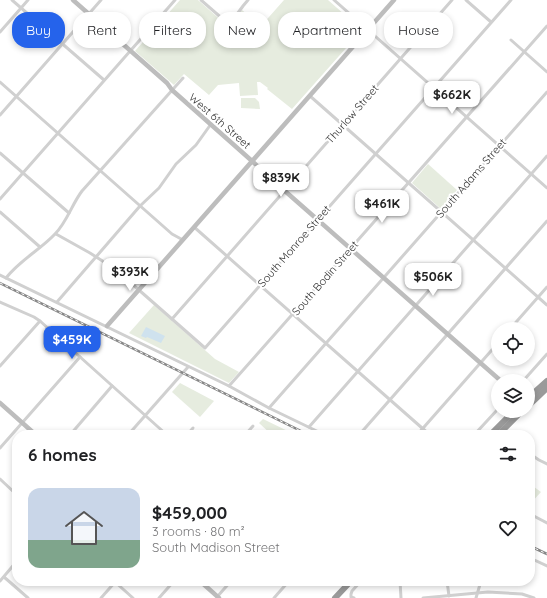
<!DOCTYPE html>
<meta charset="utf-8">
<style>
body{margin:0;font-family:Quicksand,sans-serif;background:#f6f6f6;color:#202124;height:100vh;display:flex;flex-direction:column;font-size:15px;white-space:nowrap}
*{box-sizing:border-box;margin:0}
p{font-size:13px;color:#757577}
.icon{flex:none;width:22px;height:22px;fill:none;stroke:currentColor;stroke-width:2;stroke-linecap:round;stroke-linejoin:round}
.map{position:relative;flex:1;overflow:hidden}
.side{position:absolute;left:12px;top:430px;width:523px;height:156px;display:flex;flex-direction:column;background:#fff;border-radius:16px;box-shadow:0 2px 6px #0003}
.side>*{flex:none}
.banner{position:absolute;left:12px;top:12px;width:523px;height:36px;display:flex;gap:8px}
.buttons{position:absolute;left:491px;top:322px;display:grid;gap:8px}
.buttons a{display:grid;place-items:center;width:44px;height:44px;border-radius:50%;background:#fff;box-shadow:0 2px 6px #0003;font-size:20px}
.price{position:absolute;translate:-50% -34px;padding:0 9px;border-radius:8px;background:#fff;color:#222;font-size:13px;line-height:26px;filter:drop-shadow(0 1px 2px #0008)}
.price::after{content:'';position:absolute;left:50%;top:24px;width:12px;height:9px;margin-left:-6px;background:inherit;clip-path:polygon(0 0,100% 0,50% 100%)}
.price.on{background:#2563eb;color:#fff}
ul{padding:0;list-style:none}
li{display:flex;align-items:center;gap:12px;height:100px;padding:0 16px}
li span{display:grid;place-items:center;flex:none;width:112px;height:80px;border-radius:12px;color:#555}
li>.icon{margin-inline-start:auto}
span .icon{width:48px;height:48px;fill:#fffc;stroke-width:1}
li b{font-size:17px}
h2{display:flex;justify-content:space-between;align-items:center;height:48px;padding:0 16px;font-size:17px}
.pill{padding:0 14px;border-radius:16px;background:#fff;box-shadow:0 2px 6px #0003;font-size:14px;line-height:36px}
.pill.on{background:#2563eb;color:#fff}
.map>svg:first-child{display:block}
</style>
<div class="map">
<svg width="547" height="598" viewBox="0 0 547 598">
<rect width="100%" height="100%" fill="#fff"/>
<g fill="#e6ecdf">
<path d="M180,0H198L224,23C233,26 237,16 242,10L261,26L284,0H328L362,30L292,109L267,89L268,88L260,82H257L258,95L240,96L239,83L218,85L209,95L184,74L174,85L135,51Z"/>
<polygon points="241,98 255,98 259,102 260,109 241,108"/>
<polygon points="428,164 457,190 441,209 412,183"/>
<polygon points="154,305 215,359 239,372 229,383 129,333"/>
<polygon points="180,383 214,401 200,417 172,392"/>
<polygon points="263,419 296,435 272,435 259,423"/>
<polygon points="530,484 541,492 530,504"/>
</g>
<polygon fill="#cfe2ee" points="146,327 165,336 161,343 147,337 146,338 141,336"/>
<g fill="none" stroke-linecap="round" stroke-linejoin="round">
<g stroke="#d0d0d0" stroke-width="3">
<polyline points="12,0 104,80"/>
<polyline points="201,0 225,21 227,22 232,21 243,6 248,0"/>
<polyline points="334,0 547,188"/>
<polyline points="466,0 491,22"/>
<polyline points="0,32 28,0"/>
<polyline points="511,40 547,72"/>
<polyline points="0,82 172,234 183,240"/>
<polyline points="310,96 547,305"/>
<polyline points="0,115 101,0"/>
<polyline points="0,153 69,213"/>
<polyline points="0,199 175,0"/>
<polyline points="0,212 40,247"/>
<polyline points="194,227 430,435"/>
<polyline points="56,234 90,253 115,269 205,348 511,0"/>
<polyline points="0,275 229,386 269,408 325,435"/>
<path d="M6,278C20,260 40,250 55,234C67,222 72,204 82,191L183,78"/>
<polyline points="0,302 34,317 40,321 167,435"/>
<polyline points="57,302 140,206 159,188 176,164 196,145 211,124"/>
<polyline points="172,319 452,0"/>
<polyline points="510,329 547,287"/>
<polyline points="0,366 40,321"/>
<polyline points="523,381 547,354"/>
<polyline points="229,386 547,26"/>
<polyline points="269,408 547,92"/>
<polyline points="309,427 547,156"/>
<polyline points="70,435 112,386"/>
<polyline points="128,435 188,367"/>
<polyline points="187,435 193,428"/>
<polyline points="245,435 253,426"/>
<polyline points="359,435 547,221"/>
<polyline points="417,435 498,343"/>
<polyline points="474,435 498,409"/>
<polyline points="0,448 80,357"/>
<polyline points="530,454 539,460 547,464"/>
<polyline points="0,479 17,495"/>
<polyline points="530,514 547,523"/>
<polyline points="530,558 547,566"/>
<polyline points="4,577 28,598"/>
<polyline points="0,581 17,561"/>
<polyline points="114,581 133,598"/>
<polyline points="400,581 401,598"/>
<polyline points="447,581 449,596"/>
<polyline points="217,597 231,581"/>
<polyline points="101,598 116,581"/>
<polyline points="159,598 174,581"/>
<polyline points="274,598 289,581"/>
<polyline points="354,598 351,597 351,594 352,591 361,581"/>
<polyline points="423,598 488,592 522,594 534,598"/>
<polyline points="476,598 481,581"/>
</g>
<g stroke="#bdbdbd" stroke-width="4.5">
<polyline points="73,0 167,83 172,90 252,161 269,177 501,381"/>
<polyline points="107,326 394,0"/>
<polyline points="0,403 36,435"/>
<polyline points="200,581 219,598"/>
</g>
<g stroke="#9a9a9a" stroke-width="6">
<polyline points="528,398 547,381"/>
<polyline points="528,406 547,388"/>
<polyline points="490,435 514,411"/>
<polyline points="498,435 522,411"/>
<polyline points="335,598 351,581"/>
</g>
<defs>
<g id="rail">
<polyline points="0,283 309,435"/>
<polyline points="530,546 547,554"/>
</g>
</defs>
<use href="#rail" stroke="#888" stroke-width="2.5"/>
<use href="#rail" stroke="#fff" stroke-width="1" stroke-dasharray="3" stroke-linecap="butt"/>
</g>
<g text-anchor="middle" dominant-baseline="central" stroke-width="4" stroke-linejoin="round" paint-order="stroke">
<g font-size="11" fill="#333" stroke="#fff">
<text transform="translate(352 114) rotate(-49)">Thurlow Street</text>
<text transform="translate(220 121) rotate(41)">West 6th Street</text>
<text transform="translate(471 178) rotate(-49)">South Adams Street</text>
<text transform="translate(294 246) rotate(-49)">South Monroe Street</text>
<text transform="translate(325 278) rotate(-49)">South Bodin Street</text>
</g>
</g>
</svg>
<div class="buttons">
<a><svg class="icon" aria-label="locate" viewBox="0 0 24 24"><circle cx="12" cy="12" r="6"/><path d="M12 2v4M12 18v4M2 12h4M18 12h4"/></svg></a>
<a><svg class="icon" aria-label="layers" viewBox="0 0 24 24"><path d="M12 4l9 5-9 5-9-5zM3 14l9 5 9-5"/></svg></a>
</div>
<b class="price" style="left:452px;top:115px">$662K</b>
<b class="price" style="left:281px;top:198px">$839K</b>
<b class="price" style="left:382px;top:224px">$461K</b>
<b class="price" style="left:130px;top:292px">$393K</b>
<b class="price" style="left:433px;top:297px">$506K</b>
<b class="price on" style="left:72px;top:360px">$459K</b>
<div class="banner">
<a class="pill on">Buy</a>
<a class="pill">Rent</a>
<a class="pill">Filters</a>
<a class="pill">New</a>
<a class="pill">Apartment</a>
<a class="pill">House</a>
</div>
<section class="side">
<h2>6 homes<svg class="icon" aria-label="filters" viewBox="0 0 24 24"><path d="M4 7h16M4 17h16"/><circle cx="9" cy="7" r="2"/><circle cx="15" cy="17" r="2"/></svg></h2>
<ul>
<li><span style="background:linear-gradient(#c9d6e8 65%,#7fa58c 0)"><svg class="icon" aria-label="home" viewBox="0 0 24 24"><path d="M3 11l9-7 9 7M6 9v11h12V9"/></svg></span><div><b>$459,000</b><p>3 rooms · 80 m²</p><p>South Madison Street</p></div><svg class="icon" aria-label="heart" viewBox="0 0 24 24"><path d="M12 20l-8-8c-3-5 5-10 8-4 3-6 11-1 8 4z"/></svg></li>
</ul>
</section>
</div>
